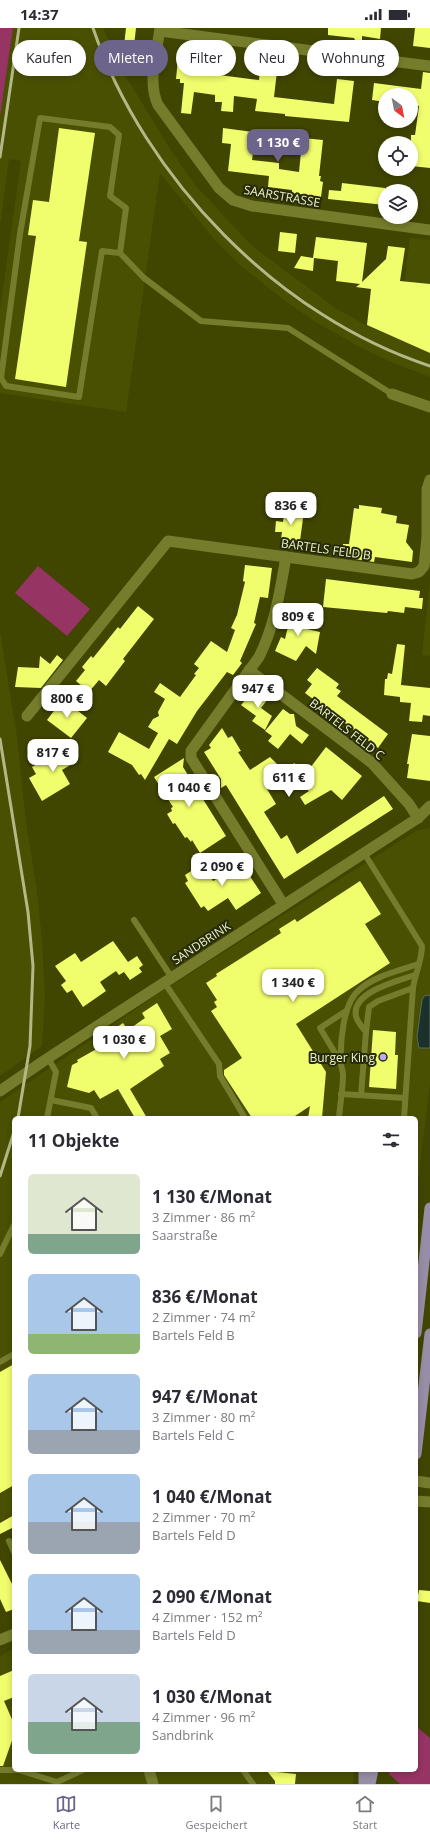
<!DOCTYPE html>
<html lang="de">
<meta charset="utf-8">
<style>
body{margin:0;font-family:"Open Sans",sans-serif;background:#f7f7f7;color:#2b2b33;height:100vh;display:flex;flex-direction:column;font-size:15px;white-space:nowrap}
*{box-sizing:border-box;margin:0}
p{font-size:13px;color:#7c7c81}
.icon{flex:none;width:22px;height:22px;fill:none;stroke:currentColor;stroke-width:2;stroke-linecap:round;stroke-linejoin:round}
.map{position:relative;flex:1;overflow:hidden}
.side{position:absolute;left:12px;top:1088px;width:406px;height:656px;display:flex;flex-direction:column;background:#fff;border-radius:6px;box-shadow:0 2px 6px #0003}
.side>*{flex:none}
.top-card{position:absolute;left:12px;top:12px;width:406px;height:36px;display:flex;gap:8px}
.needle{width:26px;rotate:148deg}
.tools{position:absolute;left:378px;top:60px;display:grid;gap:8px}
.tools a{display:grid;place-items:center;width:40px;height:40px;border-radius:50%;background:#fff;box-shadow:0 2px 6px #0003;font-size:20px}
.price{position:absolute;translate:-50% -34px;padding:0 9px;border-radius:8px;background:#fff;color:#222;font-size:13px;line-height:26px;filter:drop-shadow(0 1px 2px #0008)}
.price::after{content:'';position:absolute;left:50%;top:24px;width:12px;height:9px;margin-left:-6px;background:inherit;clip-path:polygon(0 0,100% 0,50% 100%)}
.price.selected{background:#6c648b;color:#fff}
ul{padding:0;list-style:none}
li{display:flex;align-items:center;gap:12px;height:100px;padding:0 16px}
li span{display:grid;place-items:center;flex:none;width:112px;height:80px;border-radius:6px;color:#555}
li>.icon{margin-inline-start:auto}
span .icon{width:48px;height:48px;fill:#fffc;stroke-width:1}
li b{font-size:17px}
h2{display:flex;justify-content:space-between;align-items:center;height:48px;padding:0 16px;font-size:17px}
.chip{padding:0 14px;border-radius:18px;background:#fff;box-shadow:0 2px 6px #0003;font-size:14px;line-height:36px}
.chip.selected{background:#6c648b;color:#fff}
.status{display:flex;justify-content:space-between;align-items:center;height:28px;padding:0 20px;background:#fff;direction:ltr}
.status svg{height:11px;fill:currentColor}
.menu{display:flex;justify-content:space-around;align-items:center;height:56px;border-top:1px solid #e1e1e2;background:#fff;font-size:11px;color:#7c7c81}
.menu a{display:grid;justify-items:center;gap:2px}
.menu .selected{color:#6c648b}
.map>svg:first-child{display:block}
</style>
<div class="status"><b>14:37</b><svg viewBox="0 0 49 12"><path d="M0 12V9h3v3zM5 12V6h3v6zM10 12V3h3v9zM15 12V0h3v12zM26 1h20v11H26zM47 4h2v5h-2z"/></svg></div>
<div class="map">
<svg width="430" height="1756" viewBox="0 0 430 1756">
<rect width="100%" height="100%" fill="#404500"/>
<g fill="#4a5002">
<polygon points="13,0 103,0 126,49 139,70 170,121 196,158 252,218 337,281 366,297 397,311 410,210 430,212 430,349 389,333 354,316 314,293 280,269 240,237 213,210 160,145 126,384 0,365 0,281 21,133 9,131 0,198 0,89"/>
<polygon points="430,553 430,628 422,627"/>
<polygon points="0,603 17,709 26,794 37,863 42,911 45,967 42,1018 0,1048"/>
<polygon points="430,800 430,1055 416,1169 416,1090 14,1090 14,1485 0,1494 0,1074 158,966 416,803"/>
<polygon points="14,1621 14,1742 354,1742 353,1756 0,1756 0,1628"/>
</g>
<g fill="#963463">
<polygon points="0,0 13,0 0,89"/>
<polygon points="38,538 90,581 67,608 15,565"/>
<polygon points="416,1698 430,1710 430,1756 400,1756 389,1746 390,1742 416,1742"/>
</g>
<polygon fill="#1a322b" stroke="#586b5a" points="430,967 430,1020 419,1020 417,1009 422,972 424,968"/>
<g fill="#f0fd6d">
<polygon points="126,0 136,0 132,36 122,35"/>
<polygon points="328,0 381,0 380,11 362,8 362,13 355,12 354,10 328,7"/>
<polygon points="415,0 430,0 430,20 413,18"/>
<polygon points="178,31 220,36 219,47 259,52 260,41 277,43 274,69 334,76 337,51 354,53 349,94 285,88 285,86 255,83 257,71 234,68 233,84 221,83 222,74 215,74 215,67 194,64 191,86 181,85 184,55 180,55 180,51 176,51"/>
<polygon points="423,44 430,45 430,140 411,138 411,107 415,107 419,78 411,77 411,67 385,67 385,74 372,72 374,55 421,61"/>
<polygon points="59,100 95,105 79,213 87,214 66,359 15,351 36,208 28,207 33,172 49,174"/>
<polygon points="223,100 253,104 252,110 255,111 252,132 279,135 279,141 299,144 301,124 284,122 285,110 303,112 303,110 323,112 319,148 321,148 320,153 323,154 321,169 292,165 292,162 268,159 269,148 228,143 231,116 222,115"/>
<polygon points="342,155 385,160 385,177 328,171 329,162 341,163"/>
<polygon points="280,204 297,206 295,225 278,223"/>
<polygon points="316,209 367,215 362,254 386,231 388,218 405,220 400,253 430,256 430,325 367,297 371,261 356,259 360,256 336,253 338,233 314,230 313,243 294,240 301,228 313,230"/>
<polygon points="359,477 382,480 381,485 397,488 396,495 409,497 406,514 413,523 412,534 375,529 374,534 342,529 343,516 349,516 354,480 359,481"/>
<polygon points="293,481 304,483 300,513 281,511 282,504 275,504 276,493 283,494 284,486 292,487"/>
<polygon points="245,537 272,540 268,570 260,569 254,595 256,596 240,633 242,635 233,647 227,644 197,683 177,716 169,711 145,752 141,746 139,747 132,737 108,724 119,704 149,721 158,705 148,699 153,691 159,688 158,684 165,671 154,664 160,655 180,669 196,647 194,646 199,640 194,636 211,613 227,624 235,602 231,600 237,587 245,554 243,553"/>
<polygon points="326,551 420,563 419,570 423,570 422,581 405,579 404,585 388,583 387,585 323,579"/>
<polygon points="138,578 154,591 123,631 125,633 106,658 99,652 89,664 76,653 85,642 82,639 91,628 93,630 118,599 120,601"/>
<polygon points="292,582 311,586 307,601 320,604 316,626 306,618 296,633 275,623 281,609 285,611"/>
<polygon points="397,616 405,617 401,657 430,660 430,688 423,687 422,694 409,693 411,675 400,674 400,669 384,667 385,651 387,651 388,645 392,646"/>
<polygon points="57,627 63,632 41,660 15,659 18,639 39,640 40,628 50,636"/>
<polygon points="317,640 339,656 336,660 341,663 337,668 388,706 378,720 305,665 312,656 307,652"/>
<polygon points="254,662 267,672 261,680 272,688 265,702 252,693 256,688 241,677"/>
<polygon points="63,671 87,690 71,710 47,692"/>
<polygon points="283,681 290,686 294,686 296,698 309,707 302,716 290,706 278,721 268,713 272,708 265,703"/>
<polygon points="222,700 228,710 232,708 241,723 238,724 250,742 270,729 286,745 294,735 307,744 326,719 362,748 342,772 331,762 305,777 300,769 309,763 288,748 267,761 276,776 264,784 281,811 287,807 297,826 384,768 393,781 284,851 226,757 221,760 221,751 204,724 211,720 209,717"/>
<polygon points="412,706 430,708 430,753 407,750 409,736 407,736"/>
<polygon points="67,715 77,733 62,742 70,756 42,773 29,750 36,746 32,739 59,723 58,720"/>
<polygon points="184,730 183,739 226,808 200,825 192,812 191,814 187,809 185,810 175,795 173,796 167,786 172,783 171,780 173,779 154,749"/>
<polygon points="238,830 261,865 236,882 228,870 208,883 204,878 201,880 185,855 188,853 185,847 202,836 213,853 229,843 226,838"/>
<polygon points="360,853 381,886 365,896 390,935 296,996 326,1044 322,1090 308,1090 310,1078 292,1090 252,1090 224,1047 224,1042 242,1030 211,983 217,979 214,974 217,972 206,955 217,948 216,946 281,905 279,901 295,891 297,894"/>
<polygon points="113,913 128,934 137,928 143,937 139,940 142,944 130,952 124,944 119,947 116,943 100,954 106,963 83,979 72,962 67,965 61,957 66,953 55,938 75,925 81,934"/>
<polygon points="157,975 172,1001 160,1008 170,1025 160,1031 164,1038 130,1061 147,1090 135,1090 118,1061 100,1071 94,1062 89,1065 67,1059 72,1037 78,1034 77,1032 116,1010 111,1003 123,995 128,1002 145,990 142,985"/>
<polygon points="373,1002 396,1004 395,1027 398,1027 396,1061 369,1059"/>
<polygon points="14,1336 14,1457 0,1465 0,1344"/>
<polygon points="14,1487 14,1499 0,1506 0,1495"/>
<polygon points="0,1532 14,1560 14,1581 6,1584 0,1571"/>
<polygon points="419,1562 430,1563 430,1575 417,1573"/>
<polygon points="14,1642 14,1669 4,1673 14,1696 14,1707 3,1738 0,1738 0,1648"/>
<polygon points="267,1743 296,1746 295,1756 275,1756 275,1753"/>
</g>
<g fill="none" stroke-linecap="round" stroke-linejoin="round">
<g stroke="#757c2b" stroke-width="6">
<polyline points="120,225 126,180 110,168 119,107 110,99 40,90 20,206 1,350 6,358 79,369 102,223 120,225 144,250 201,293 288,300 392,366"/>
<path d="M364,825L422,918C422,932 415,946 413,960L404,1090"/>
<polyline points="134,892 172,950"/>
<polyline points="164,954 219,1036 220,1048 245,1090"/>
<path d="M366,1004C363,1000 357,994 356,988C351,964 398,953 415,947"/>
<polyline points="341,1035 320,1000 346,983"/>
<polyline points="341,1066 405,1070"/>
<polyline points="361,1067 366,1004 369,979 378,973 413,960"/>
<polyline points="51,1072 91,1080 97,1090"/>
<polyline points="47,1090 56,1044 48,1030"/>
<path d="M339,1090C340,1076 343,1061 343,1047C343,1043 341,1039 341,1035C340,1015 343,975 359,962C374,948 399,943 418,936"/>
<polyline points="0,1226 14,1197"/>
<polyline points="0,1334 14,1326"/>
<polyline points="9,1513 14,1524"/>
<polyline points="0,1742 19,1742 57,1754 83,1742"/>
<polyline points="243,1742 253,1756"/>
</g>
<g stroke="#757c2b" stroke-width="11">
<path d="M160,0C157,25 147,53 158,77L219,160L233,172L252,178L430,202"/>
<polyline points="160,3 430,38"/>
<polyline points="392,366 430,379"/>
<polyline points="249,642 372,735 409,776 418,790"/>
<polyline points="27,688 168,513 412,546 419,544 424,538 427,509 427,461 430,452"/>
<path d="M283,876L191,730V723L259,629C275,597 280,563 286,529"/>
<polyline points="0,1063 48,1030 418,790 430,778"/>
<polyline points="416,1453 430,1455"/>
<polyline points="416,1473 430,1474"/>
<polyline points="149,1742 153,1756"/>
</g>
<polyline stroke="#757c2b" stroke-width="11" points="0,1612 14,1606"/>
<g stroke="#988da6" stroke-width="11">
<polyline points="416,1305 430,1180"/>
<polyline points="416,1426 430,1306"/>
<polyline points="364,1756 364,1742"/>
<polyline points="370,1756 373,1742"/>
</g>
<g stroke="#b3b887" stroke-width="3">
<path d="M93,0C144,150 279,289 430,338"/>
<polyline points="0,129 19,0"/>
<polyline points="0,711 28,884 33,938 30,1018 18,1090"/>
<polyline points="0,1148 14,1104"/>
</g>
</g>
<circle fill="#bbaaf6" stroke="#272a08" stroke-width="1.5" cx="383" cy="1029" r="4"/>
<g text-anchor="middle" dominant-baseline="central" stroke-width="4" stroke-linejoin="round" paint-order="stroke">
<g font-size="12" fill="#eaf0c8" stroke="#272a08">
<text transform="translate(282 168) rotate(10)">SAARSTRASSE</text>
<text transform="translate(326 521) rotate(8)">BARTELS FELD B</text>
<text transform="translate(347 701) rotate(38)">BARTELS FELD C</text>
<text transform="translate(201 915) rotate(-33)">SANDBRINK</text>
</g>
<g font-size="12" fill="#eaf0c8" stroke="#272a08" text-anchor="end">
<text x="375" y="1029">Burger King</text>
</g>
</g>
</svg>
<div class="tools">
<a><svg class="needle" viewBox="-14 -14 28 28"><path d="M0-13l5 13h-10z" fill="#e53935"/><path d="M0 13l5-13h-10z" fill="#7c7c81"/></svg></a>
<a><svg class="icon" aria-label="locate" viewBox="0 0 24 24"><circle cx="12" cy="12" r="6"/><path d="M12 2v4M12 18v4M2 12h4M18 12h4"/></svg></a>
<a><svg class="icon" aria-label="layers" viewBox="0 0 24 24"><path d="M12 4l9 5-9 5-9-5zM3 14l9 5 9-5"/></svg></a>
</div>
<b class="price selected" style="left:278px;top:135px">1 130 €</b>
<b class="price" style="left:291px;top:498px">836 €</b>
<b class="price" style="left:298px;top:609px">809 €</b>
<b class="price" style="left:258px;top:681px">947 €</b>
<b class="price" style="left:67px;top:691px">800 €</b>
<b class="price" style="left:53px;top:745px">817 €</b>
<b class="price" style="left:289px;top:770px">611 €</b>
<b class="price" style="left:189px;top:780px">1 040 €</b>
<b class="price" style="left:222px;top:859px">2 090 €</b>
<b class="price" style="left:293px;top:975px">1 340 €</b>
<b class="price" style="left:124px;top:1032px">1 030 €</b>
<div class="top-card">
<a class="chip">Kaufen</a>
<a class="chip selected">Mieten</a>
<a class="chip">Filter</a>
<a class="chip">Neu</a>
<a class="chip">Wohnung</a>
</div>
<section class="side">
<h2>11 Objekte<svg class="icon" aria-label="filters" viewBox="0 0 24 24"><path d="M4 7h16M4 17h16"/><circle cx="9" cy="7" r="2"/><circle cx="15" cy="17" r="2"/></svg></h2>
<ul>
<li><span style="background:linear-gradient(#dfe7d0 75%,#7fa58c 0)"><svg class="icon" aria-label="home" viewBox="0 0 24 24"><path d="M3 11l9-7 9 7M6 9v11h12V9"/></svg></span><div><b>1 130 €/Monat</b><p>3 Zimmer · 86 m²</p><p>Saarstraße</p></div></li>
<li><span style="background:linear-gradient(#a9c7e8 75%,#8fb573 0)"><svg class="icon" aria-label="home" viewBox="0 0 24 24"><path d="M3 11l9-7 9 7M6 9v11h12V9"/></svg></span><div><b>836 €/Monat</b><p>2 Zimmer · 74 m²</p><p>Bartels Feld B</p></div></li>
<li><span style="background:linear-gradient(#a9c7e8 70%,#9aa5b1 0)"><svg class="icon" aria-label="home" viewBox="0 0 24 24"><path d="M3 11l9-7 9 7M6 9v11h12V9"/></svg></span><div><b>947 €/Monat</b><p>3 Zimmer · 80 m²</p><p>Bartels Feld C</p></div></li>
<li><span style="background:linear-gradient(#a9c7e8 60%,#9aa5b1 0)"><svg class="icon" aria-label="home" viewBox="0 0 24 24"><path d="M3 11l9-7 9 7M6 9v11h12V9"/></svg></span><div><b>1 040 €/Monat</b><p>2 Zimmer · 70 m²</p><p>Bartels Feld D</p></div></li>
<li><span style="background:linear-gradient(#a9c7e8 70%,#9aa5b1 0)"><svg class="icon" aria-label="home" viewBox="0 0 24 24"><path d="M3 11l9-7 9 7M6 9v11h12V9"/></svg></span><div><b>2 090 €/Monat</b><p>4 Zimmer · 152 m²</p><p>Bartels Feld D</p></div></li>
<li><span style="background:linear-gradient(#c9d6e8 60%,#7fa58c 0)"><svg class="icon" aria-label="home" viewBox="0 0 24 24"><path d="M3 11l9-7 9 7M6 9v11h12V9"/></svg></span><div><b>1 030 €/Monat</b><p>4 Zimmer · 96 m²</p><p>Sandbrink</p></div></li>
</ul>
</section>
</div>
<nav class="menu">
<a class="selected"><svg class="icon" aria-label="map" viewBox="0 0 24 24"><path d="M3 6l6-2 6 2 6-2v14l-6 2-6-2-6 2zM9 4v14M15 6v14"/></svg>Karte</a>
<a><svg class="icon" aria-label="saved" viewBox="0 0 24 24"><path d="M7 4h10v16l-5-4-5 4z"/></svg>Gespeichert</a>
<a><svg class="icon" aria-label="home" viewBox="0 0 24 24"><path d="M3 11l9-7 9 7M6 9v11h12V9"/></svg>Start</a>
</nav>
